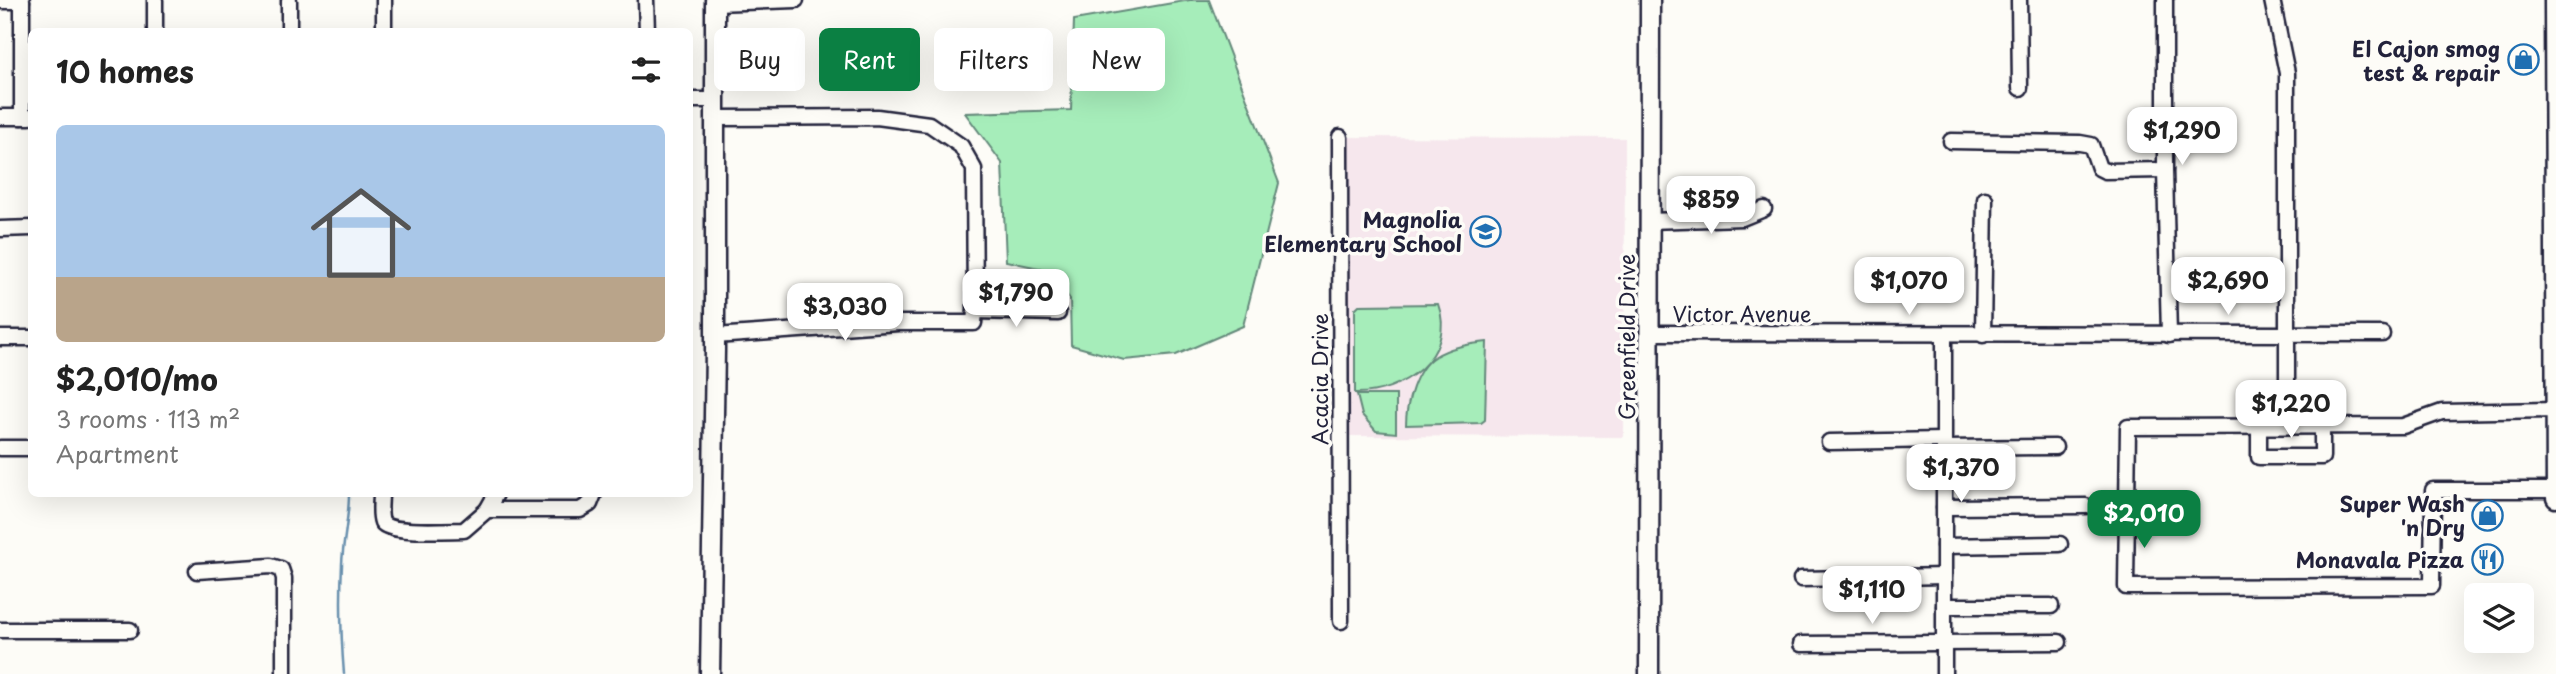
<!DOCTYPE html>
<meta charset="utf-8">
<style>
body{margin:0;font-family:"Playpen Sans",sans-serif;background:#f6f6f6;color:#222;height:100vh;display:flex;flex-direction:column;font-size:26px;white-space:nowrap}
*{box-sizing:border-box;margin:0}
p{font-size:23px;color:#767676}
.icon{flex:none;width:38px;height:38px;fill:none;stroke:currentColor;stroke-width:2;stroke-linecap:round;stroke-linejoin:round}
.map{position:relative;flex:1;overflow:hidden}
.details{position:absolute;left:28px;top:28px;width:665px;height:469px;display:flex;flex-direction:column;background:#fff;border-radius:10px;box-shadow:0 7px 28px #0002}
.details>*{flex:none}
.guide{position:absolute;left:714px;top:28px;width:665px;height:63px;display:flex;gap:14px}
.buttons{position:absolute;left:2464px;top:583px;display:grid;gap:14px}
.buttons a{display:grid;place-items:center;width:70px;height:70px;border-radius:10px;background:#fff;box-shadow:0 7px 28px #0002;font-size:35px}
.price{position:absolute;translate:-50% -60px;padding:0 16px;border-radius:14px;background:#fff;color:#222;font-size:23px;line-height:46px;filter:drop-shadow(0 2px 4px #0008)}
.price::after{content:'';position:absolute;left:50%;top:42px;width:21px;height:16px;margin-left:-10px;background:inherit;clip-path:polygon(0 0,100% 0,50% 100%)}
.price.current{background:#0b8043;color:#fff}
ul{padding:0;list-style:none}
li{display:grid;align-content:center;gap:14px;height:371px;padding:0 28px}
li span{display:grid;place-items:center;height:217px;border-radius:10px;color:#555}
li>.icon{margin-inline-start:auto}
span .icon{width:126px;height:126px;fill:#fffc;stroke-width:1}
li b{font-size:30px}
h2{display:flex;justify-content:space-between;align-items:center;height:84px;padding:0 28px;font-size:30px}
.pill{padding:0 24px;border-radius:10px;background:#fff;box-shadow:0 7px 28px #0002;font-size:24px;line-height:63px}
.pill.current{background:#0b8043;color:#fff}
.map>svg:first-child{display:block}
</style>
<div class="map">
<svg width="2556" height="674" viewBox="0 0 2556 674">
<rect width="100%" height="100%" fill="#fdfcf7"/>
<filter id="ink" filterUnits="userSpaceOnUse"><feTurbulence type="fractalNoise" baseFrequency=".0143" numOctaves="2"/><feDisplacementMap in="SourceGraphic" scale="14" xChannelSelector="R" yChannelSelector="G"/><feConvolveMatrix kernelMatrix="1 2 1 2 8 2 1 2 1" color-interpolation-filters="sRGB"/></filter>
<g filter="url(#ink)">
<polygon fill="#f6e7ed" points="1345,137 1625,138 1624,437 1344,436"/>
<g fill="#a6edba" stroke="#64887a" stroke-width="2">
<polygon points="1190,0 1209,0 1279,183 1243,326 1176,355 1124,360 1071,345 1070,299 1048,270 1006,261 1002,163 965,113 1071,110 1074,20"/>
<path d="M1438,304C1457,356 1402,394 1355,393V309L1359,305Z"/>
<path d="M1487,342L1485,420L1481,423L1406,425C1406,404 1415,369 1434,357C1450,347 1469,344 1487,342Z"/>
<polygon points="1357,395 1396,395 1396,433 1376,431 1362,415"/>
</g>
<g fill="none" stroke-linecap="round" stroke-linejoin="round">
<path stroke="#6990ae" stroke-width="2.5" d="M344,674C341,637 340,601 342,564C343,540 349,518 349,494"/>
<defs>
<g id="minor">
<polyline points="22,0 22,117"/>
<polyline points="155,0 155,32"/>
<polyline points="289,0 289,32"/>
<polyline points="646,0 647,32"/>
<polyline points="2019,0 2020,88"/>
<polyline points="2165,0 2165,170 2169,335"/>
<polyline points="2272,0 2287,73 2287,396"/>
<polyline points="0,1 22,1"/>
<polyline points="715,3 796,0"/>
<polyline points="384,32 384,0"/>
<polyline points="690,100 715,100"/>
<polyline points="0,117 30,117"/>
<polyline points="1340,137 1341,621"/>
<polyline points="1951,141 2080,143 2091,145 2099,168 2105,171 2165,170"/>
<polyline points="1649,221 1742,218 1764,209"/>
<polyline points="0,229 32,228"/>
<polyline points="975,283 1046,283"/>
<polyline points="975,311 1058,313"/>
<polyline points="1648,333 2382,334"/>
<polyline points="1944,335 1944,674"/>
<polyline points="1983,335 1985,199"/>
<polyline points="715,336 898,323 974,323 975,311 974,169 961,146 929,124 877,117 715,118"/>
<polyline points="0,338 32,338"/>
<polyline points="2556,410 2442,412 2403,426 2128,427 2126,587 2432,586 2433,490 2556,490"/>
<polyline points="2259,426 2259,457 2322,457 2322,426"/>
<polyline points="1829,442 1944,440"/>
<polyline points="0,448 32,448"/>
<polyline points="1944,448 2055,447"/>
<path d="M381,494C381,502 379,514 382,522C388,534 450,530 464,530L487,510H580L590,504L594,494"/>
<polyline points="1944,507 2086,506"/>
<polyline points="487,510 496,494"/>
<polyline points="1944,546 2060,544"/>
<polyline points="197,571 271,566 281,569 284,578 284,674"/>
<polyline points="1801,579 1944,576"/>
<polyline points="1944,606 2051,606"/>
<polyline points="0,630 130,630"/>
<polyline points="1801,644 2059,642"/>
</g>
<g id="major">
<polyline points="2554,0 2556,498"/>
<polyline points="710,674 715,350 715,0"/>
<polyline points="1649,674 1650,0"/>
</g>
</defs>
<use href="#minor" stroke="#22223b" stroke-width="19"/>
<use href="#major" stroke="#22223b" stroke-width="23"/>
<use href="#minor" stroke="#fdfcf7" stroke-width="14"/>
<use href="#major" stroke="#fdfcf7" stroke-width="18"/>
</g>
</g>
<defs>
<symbol id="shop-ring" viewBox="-11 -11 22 22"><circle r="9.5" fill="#fdfcf7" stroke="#1f6fb2" stroke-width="1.5"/><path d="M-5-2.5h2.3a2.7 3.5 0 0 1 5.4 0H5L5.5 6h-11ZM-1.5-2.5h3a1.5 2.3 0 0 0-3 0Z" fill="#1f6fb2"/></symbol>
<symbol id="school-ring" viewBox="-11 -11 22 22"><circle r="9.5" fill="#fdfcf7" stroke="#1f6fb2" stroke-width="1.5"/><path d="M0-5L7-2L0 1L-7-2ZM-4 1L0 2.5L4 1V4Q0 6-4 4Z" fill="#1f6fb2"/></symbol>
<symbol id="restaurant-ring" viewBox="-11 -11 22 22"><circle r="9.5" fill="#fdfcf7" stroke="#1f6fb2" stroke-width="1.5"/><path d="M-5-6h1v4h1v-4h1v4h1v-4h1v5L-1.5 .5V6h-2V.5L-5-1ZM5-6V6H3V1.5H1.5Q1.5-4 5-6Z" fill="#1f6fb2"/></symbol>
</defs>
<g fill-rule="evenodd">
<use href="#shop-ring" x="2506" y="42" width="35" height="35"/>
<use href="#school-ring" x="1468" y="214" width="35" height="35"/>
<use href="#shop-ring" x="2470" y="498" width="35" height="35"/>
<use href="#restaurant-ring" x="2470" y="542" width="35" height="35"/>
</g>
<g text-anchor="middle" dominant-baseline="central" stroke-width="7" stroke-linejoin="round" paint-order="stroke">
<g font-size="21" font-weight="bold" fill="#22223b" stroke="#fdfcf7" text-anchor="end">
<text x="2500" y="48">El Cajon smog<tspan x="2500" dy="24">test &amp; repair</tspan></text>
<text x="1462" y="219">Magnolia<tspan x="1462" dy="24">Elementary School</tspan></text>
<text x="2465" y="503">Super Wash<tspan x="2465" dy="24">'n Dry</tspan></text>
<text x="2464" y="559">Monavala Pizza</text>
</g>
<g font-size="21" fill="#22223b" stroke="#fdfcf7">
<text x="1742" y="313">Victor Avenue</text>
<text transform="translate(1626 337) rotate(-90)">Greenfield Drive</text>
<text transform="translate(1319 379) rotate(-90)">Acacia Drive</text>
</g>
</g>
</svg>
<div class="buttons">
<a><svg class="icon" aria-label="layers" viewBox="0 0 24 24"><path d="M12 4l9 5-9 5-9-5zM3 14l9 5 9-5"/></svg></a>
</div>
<b class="price" style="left:2182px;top:167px">$1,290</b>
<b class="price" style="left:1711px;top:236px">$859</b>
<b class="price" style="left:1909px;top:317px">$1,070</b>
<b class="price" style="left:2228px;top:317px">$2,690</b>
<b class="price" style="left:1016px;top:329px">$1,790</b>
<b class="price" style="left:845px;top:343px">$3,030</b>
<b class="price" style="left:2291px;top:440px">$1,220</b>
<b class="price" style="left:1961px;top:504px">$1,370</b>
<b class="price current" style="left:2144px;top:550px">$2,010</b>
<b class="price" style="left:1872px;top:626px">$1,110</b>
<div class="guide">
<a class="pill">Buy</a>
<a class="pill current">Rent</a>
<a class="pill">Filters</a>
<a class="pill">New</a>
</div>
<section class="details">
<h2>10 homes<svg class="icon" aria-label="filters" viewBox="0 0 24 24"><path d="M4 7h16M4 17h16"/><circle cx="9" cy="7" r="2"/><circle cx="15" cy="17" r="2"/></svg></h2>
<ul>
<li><span style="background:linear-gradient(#a9c7e8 70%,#b9a48a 0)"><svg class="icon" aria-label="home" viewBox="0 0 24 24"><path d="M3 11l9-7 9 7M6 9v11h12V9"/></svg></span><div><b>$2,010/mo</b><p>3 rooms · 113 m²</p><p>Apartment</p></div></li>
</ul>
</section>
</div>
